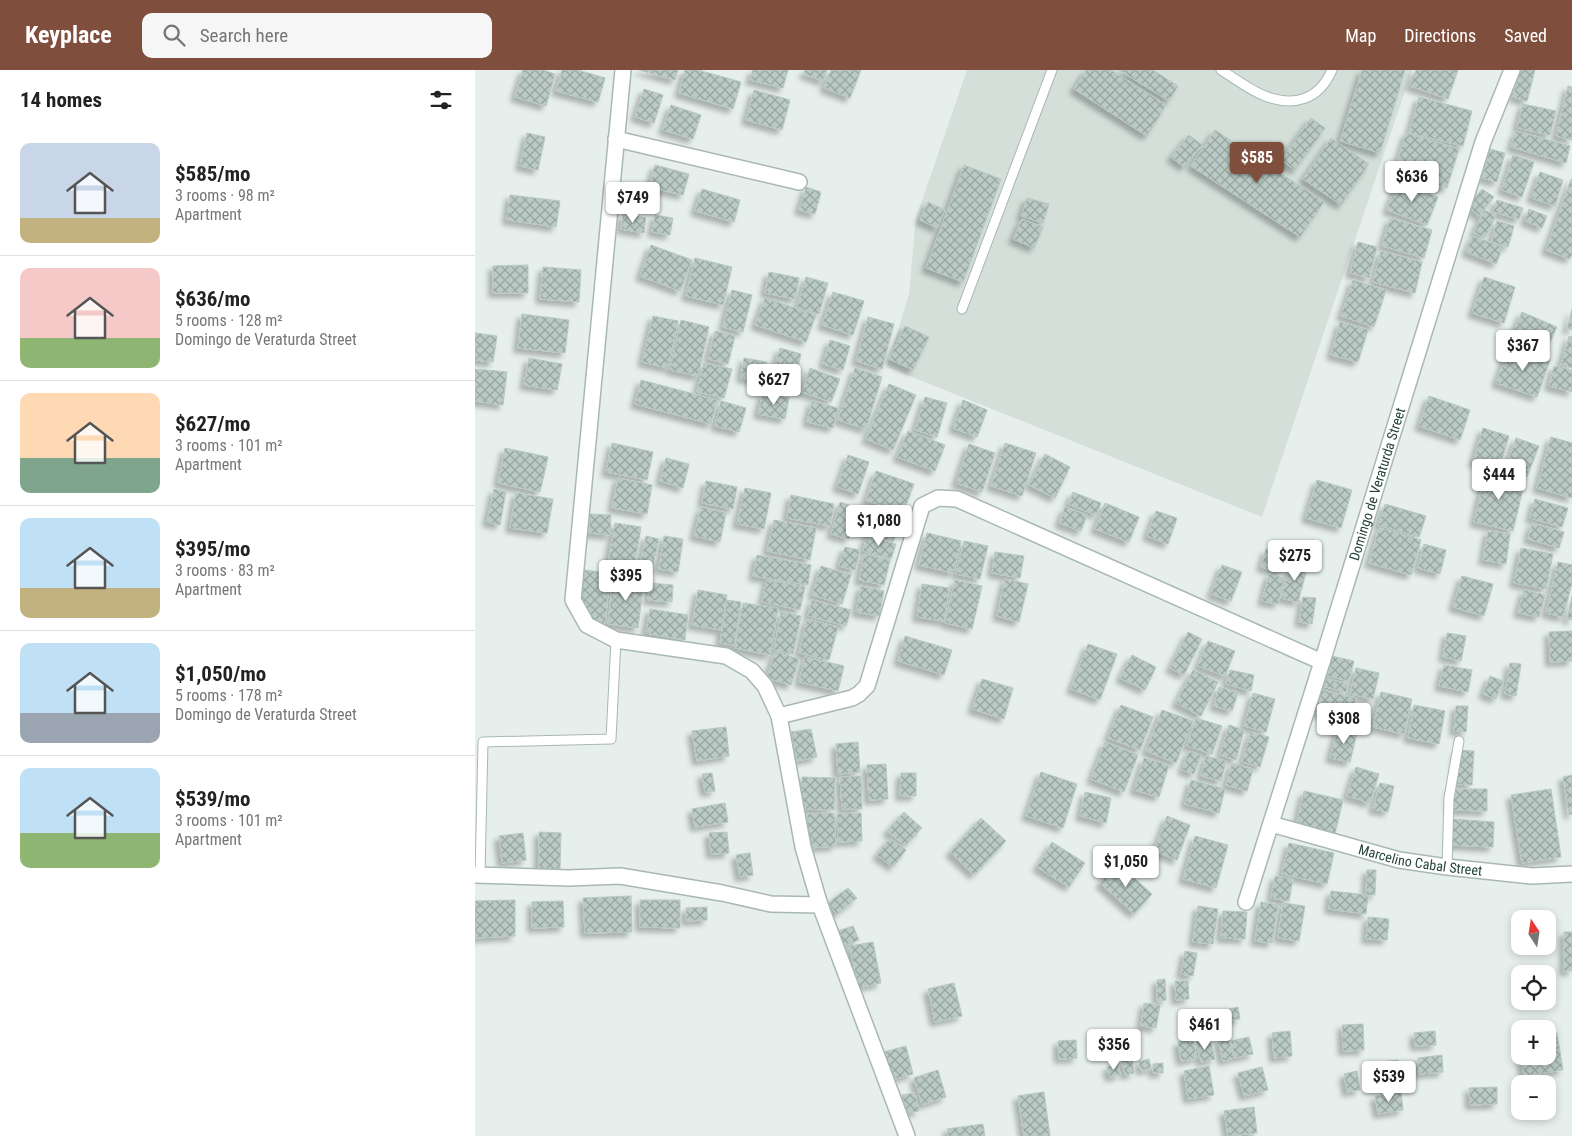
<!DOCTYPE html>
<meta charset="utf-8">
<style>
body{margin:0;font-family:"Roboto Condensed",sans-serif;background:#f6f6f6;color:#222;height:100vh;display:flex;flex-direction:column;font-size:19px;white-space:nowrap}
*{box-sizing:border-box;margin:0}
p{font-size:16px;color:#767676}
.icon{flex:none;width:28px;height:28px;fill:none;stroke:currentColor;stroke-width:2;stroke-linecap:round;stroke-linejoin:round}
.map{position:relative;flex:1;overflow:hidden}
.drawer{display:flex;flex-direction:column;background:#fff;width:475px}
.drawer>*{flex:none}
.needle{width:32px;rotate:348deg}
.tools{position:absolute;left:1036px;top:840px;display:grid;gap:10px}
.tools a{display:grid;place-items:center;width:45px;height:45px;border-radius:10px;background:#fff;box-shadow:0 2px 8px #0003;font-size:25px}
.price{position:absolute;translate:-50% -42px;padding:0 11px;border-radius:5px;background:#fff;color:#222;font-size:16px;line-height:32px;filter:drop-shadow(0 1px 2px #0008)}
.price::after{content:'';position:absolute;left:50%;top:30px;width:15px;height:11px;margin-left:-8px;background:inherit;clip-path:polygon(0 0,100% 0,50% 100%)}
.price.current{background:#804e3d;color:#fff}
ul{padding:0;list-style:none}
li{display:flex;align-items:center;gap:15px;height:125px;padding:0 20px}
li+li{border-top:1px solid #e0e0e0}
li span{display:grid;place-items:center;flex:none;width:140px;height:100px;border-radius:10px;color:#555}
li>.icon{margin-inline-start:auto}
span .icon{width:60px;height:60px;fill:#fffc;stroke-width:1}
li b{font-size:21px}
h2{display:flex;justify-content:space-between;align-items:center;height:60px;padding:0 20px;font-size:21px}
header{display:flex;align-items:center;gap:30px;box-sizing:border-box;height:70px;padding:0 25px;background:#804e3d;color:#fff}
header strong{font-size:24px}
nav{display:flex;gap:28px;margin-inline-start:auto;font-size:18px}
.search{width:350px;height:45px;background:#f6f6f6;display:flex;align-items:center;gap:12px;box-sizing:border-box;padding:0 18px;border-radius:10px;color:#767676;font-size:19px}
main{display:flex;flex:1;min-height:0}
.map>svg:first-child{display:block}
</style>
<header>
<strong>Keyplace</strong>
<div class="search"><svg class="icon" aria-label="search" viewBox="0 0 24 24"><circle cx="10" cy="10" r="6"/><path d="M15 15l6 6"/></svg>Search here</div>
<nav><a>Map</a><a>Directions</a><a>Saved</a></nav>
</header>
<main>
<section class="drawer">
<h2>14 homes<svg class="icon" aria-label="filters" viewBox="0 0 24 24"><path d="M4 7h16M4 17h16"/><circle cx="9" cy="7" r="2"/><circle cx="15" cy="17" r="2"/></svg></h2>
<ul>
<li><span style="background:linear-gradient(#c9d6e8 75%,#c2b280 0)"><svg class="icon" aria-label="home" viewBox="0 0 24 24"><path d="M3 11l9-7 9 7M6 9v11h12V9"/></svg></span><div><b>$585/mo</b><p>3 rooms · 98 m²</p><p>Apartment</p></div></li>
<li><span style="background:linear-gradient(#f6c9c9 70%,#8fb573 0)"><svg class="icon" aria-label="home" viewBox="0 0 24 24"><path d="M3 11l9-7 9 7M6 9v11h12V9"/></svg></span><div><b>$636/mo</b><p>5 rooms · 128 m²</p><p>Domingo de Veraturda Street</p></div></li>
<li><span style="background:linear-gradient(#ffd9b3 65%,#7fa58c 0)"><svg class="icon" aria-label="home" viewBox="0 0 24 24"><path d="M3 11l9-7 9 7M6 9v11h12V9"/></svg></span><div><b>$627/mo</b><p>3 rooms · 101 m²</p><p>Apartment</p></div></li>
<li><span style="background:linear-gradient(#bfe0f5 70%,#c2b280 0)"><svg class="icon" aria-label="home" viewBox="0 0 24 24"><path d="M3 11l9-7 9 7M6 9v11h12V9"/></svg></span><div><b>$395/mo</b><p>3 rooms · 83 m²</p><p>Apartment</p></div></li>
<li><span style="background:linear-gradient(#bfe0f5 70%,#9aa5b1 0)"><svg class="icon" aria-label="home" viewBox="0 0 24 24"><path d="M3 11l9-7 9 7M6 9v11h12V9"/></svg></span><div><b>$1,050/mo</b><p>5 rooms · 178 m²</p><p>Domingo de Veraturda Street</p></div></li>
<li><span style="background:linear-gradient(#bfe0f5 65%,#8fb573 0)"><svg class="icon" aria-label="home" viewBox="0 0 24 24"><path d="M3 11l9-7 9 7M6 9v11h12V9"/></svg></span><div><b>$539/mo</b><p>3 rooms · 101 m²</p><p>Apartment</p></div></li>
</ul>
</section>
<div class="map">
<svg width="1097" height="1066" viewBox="0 0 1097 1066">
<defs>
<pattern id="building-cross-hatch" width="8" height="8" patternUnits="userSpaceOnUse" patternTransform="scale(1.25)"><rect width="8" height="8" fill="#bbcac4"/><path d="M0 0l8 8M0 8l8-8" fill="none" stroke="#98a6a0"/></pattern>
<filter id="shadow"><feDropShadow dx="-4.5" dy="4.5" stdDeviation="2.5" flood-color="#0004"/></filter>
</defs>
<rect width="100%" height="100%" fill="#e6efeb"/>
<polygon fill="#d4dfda" points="492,0 937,0 787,447 412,297 434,224 441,148"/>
<g fill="url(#building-cross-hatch)" stroke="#b8c9c2" filter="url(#shadow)">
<polygon points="48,0 68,0 80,4 71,36 40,27"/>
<polygon points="87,0 103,0 130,8 123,32 81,21"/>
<polygon points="164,0 203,0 200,10"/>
<polygon points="210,0 223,0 266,12 258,39 204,23"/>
<polygon points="278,0 313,0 308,18 275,10"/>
<polygon points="330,0 352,0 348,11 329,4"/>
<polygon points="356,0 386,0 375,28 349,18"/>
<polygon points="611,0 636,0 691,35 672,66 599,19"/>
<polygon points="644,0 678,0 703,16 694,31"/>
<polygon points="887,0 930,0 905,83 865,71"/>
<polygon points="941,0 983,0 973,29 935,16"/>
<polygon points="1045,0 1060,0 1052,31 1038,27"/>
<polygon points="1093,16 1097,17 1097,70 1081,66"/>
<polygon points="169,19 188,25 179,53 160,47"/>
<polygon points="279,20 315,30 307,60 271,50"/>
<polygon points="944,27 997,41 988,76 934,63"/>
<polygon points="1048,34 1081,41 1075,65 1042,58"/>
<polygon points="196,35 226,45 218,69 188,60"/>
<polygon points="836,48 850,58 820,100 806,90"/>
<polygon points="740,60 849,132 825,167 716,96"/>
<polygon points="1041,61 1095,76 1091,93 1036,77"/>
<polygon points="52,63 70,67 63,100 45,96"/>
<polygon points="931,63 984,79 972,118 919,103"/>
<polygon points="714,65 727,75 709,97 696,87"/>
<polygon points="856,68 894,94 866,135 828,109"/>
<polygon points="1015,79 1030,83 1022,112 1007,108"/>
<polygon points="1038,85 1059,92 1047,127 1027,120"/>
<polygon points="180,95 214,104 208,125 174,117"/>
<polygon points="489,95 526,109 488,212 451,198"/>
<polygon points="1065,102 1088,110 1080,136 1056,128"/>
<polygon points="1096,109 1097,109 1097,184 1095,189 1071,180"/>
<polygon points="923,112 963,127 952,155 912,140"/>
<polygon points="163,114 167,135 152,138 148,117"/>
<polygon points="331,117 346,122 340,144 324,140"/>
<polygon points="227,119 265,130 259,152 220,141"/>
<polygon points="1007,119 1019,127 1004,146 993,137"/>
<polygon points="35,125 85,131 81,157 32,150"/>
<polygon points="552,128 574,134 568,153 546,146"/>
<polygon points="1022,130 1048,138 1044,149 1018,142"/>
<polygon points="453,132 470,140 462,158 445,150"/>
<polygon points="1054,139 1072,146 1067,158 1050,151"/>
<polygon points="1009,140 1021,145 1010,168 999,163"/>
<polygon points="148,144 171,148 169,163 146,159"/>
<polygon points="180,145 198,148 195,165 177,162"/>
<polygon points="915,148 957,160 949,188 907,176"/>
<polygon points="547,149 568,157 559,178 538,169"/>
<polygon points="1022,151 1039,156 1033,177 1016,172"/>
<polygon points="998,166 1028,177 1021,194 991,182"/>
<polygon points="883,172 902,177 894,208 875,203"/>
<polygon points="176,175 217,190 205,221 165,206"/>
<polygon points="906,181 947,192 940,223 898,212"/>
<polygon points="220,188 257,197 248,235 211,226"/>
<polygon points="53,195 53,223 18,223 18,196"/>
<polygon points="68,197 106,200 104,232 65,229"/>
<polygon points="294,202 324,208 320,229 290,223"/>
<polygon points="331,207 353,213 344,244 322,238"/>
<polygon points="1009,207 1040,217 1029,253 997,243"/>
<polygon points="878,210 911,220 899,257 866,246"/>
<polygon points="257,220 277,225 268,262 248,257"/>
<polygon points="358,222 389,231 378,265 347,255"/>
<polygon points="290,228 341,245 331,272 280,255"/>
<polygon points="1097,239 1097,260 1092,259"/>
<polygon points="1047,242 1082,257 1073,276 1039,261"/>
<polygon points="47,244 94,250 90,283 43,278"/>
<polygon points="178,246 203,251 193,298 167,292"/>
<polygon points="393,247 419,254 407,299 381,291"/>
<polygon points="206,250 234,257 223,306 195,300"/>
<polygon points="865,252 893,260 883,292 856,285"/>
<polygon points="430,256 454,267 438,300 414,289"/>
<polygon points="240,261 260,266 253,294 233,289"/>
<polygon points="0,263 22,266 18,292 0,290"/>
<polygon points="1094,266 1097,267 1097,298 1086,295"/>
<polygon points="355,270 375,276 368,300 348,294"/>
<polygon points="1034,276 1075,290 1062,327 1021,313"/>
<polygon points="305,278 326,284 322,302 300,296"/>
<polygon points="54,288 87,294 82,320 49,315"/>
<polygon points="269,288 292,292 289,312 266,308"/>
<polygon points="229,293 257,299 249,328 222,322"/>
<polygon points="1079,296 1097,300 1097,322 1074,316"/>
<polygon points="335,298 365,309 356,332 327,322"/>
<polygon points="380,298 407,307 391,359 363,350"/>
<polygon points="0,299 32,302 28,335 0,331"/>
<polygon points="166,310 242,330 236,354 160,334"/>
<polygon points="414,314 441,325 418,380 391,369"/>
<polygon points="288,323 314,328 310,349 283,344"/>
<polygon points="954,326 995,340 985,370 944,356"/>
<polygon points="450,327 472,333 462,367 440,360"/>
<polygon points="488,330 512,340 502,367 478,358"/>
<polygon points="246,331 271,338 264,362 240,356"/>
<polygon points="337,331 363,338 358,358 332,352"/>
<polygon points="1008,358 1034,366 1024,400 998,392"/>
<polygon points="433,361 470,375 460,401 422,387"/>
<polygon points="1076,367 1097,373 1097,428 1062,418"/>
<polygon points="1041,368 1064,376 1052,407 1030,399"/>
<polygon points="137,373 178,382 172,410 131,402"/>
<polygon points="530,373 561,383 547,426 516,416"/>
<polygon points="494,374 520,383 507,422 481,413"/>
<polygon points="30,378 73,387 65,422 23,413"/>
<polygon points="570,384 595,397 580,428 554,415"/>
<polygon points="373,385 394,392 383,424 362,417"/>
<polygon points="191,388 214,394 208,418 185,411"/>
<polygon points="401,401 439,414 428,443 391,430"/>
<polygon points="1011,401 1050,410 1038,461 999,452"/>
<polygon points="143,408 177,415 172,444 137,438"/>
<polygon points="842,410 877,420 866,458 831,448"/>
<polygon points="231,411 262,417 258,439 227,433"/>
<polygon points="270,418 296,423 289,459 262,454"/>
<polygon points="19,419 31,422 25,455 12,452"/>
<polygon points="598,422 626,433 621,445 593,434"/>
<polygon points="41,423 78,429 72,463 35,458"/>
<polygon points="316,425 359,434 355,456 312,448"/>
<polygon points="1060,429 1093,438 1087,457 1055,448"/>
<polygon points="365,432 383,438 374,469 356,464"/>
<polygon points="630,433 664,447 654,472 620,459"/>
<polygon points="910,434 951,446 944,467 903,455"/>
<polygon points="226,437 251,443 245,472 219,466"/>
<polygon points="590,437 612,445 606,461 584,453"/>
<polygon points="400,438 426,448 418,472 391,463"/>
<polygon points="681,441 702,448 693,474 672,466"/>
<polygon points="115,444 136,445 135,465 114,463"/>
<polygon points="299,450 341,458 335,490 292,481"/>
<polygon points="140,453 166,457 159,498 133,493"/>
<polygon points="1057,453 1089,462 1084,478 1053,469"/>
<polygon points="904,458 946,470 936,505 894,493"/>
<polygon points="1013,461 1035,464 1031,494 1008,490"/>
<polygon points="452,463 486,471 478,503 444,495"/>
<polygon points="171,466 184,469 177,500 164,498"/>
<polygon points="189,466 208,469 203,502 184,499"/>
<polygon points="392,466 421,474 416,489 388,481"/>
<polygon points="489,471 513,476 505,509 481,504"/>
<polygon points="949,474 971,480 965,504 943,498"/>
<polygon points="370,477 385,480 380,500 364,496"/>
<polygon points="1046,478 1078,484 1071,519 1039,513"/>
<polygon points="791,479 811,484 807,503 786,497"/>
<polygon points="520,482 549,486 545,508 517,503"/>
<polygon points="389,484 415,490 409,515 384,510"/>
<polygon points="282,485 336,495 333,515 278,506"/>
<polygon points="817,491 833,495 823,532 806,528"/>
<polygon points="1083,492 1097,495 1097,513 1088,547 1071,543"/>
<polygon points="747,495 767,502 756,531 736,524"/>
<polygon points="346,496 376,505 367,534 337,525"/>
<polygon points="109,500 135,503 130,554 117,551 105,531"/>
<polygon points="794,504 809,508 803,534 787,531"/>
<polygon points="138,506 169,510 163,558 133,554"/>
<polygon points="987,506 1018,514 1009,546 978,537"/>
<polygon points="530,509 553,514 544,552 522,546"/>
<polygon points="292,510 330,517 325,540 287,532"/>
<polygon points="480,510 507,516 497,559 470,553"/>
<polygon points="175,513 198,515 197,532 173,530"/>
<polygon points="447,514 474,518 469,551 442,547"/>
<polygon points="386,516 409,521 404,546 381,542"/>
<polygon points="223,520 252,525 246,560 217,555"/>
<polygon points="1049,520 1070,525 1064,547 1043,543"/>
<polygon points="1097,526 1097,550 1092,549"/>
<polygon points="828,527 841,528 837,554 824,552"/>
<polygon points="252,530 266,532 259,575 245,573"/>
<polygon points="337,530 376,540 371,556 333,546"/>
<polygon points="268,533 303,538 295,585 260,578"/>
<polygon points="175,539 213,545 210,570 171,563"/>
<polygon points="306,542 326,546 318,584 299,580"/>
<polygon points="332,549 363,557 354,590 324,583"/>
<polygon points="1097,561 1097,591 1075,592 1074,562"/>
<polygon points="713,562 727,569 709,605 695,598"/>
<polygon points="972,563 991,566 986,591 968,587"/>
<polygon points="430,566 477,580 469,605 423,591"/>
<polygon points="733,571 760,581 750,606 723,596"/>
<polygon points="613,574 642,584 625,630 596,619"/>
<polygon points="300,582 324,589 316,615 292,608"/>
<polygon points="657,585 681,597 670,620 645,608"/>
<polygon points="857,586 879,591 874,611 853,606"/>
<polygon points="330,587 369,596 363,621 324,612"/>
<polygon points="1035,593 1046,594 1041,626 1030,624"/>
<polygon points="969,595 997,600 993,622 964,616"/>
<polygon points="881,598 904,603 898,629 875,624"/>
<polygon points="718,600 743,612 726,646 701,633"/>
<polygon points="755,600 779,605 776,621 751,614"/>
<polygon points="1015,606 1028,611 1021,629 1008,624"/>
<polygon points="849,608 873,614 871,622 847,616"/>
<polygon points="507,609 538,618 529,649 497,639"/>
<polygon points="744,617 763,623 757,641 739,636"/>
<polygon points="843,619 881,628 876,650 838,642"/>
<polygon points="906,622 937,629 929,664 898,657"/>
<polygon points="778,623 800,629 791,662 769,656"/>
<polygon points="646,635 678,647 665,680 633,668"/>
<polygon points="939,635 970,641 964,674 933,668"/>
<polygon points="981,636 993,636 991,662 979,661"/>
<polygon points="687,640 718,651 701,693 671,681"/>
<polygon points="721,648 747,656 737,684 712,676"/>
<polygon points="754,655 769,660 761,690 745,685"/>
<polygon points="251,657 254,686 222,691 217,661"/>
<polygon points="863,658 882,663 875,692 855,688"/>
<polygon points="336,659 342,687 322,691 316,662"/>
<polygon points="776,662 794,667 785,697 767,692"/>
<polygon points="383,672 385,702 363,704 361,674"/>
<polygon points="630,672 663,685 649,722 616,709"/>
<polygon points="982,680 999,681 997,715 980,714"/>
<polygon points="714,681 726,685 719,704 707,700"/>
<polygon points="731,686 751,691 746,711 726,706"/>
<polygon points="669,688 694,695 684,727 659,720"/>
<polygon points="757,693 778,699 772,721 751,715"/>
<polygon points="411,694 413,729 394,730 392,695"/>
<polygon points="881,697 904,704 895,733 872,726"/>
<polygon points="566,702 602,714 588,758 551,746"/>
<polygon points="237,703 240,721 230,722 227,704"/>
<polygon points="426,703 441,703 441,726 425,726"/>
<polygon points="1097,705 1097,744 1094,745 1088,707"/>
<polygon points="386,706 387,739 367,739 365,707"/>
<polygon points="327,707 360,708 359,740 326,739"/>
<polygon points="716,710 750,719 744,743 710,734"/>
<polygon points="905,713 919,716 913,742 898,739"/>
<polygon points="975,719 1012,719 1012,741 975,740"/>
<polygon points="1076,719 1086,787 1047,793 1036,725"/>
<polygon points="829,721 868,730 860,764 821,756"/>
<polygon points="610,722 636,728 631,753 605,746"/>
<polygon points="250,733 253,752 220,757 217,739"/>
<polygon points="429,742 447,758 430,776 412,761"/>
<polygon points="359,743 361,776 334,778 332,744"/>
<polygon points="386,743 387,771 363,772 362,744"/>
<polygon points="692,746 715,755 702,790 679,781"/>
<polygon points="506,748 531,771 499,805 475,782"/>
<polygon points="977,749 1019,752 1018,777 975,775"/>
<polygon points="64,762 86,763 85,799 64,799"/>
<polygon points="252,762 254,783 236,784 234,763"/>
<polygon points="48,763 51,790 27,793 24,766"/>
<polygon points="720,766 753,775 741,818 708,809"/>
<polygon points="415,768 431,780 418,797 402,785"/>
<polygon points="577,772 610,793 594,817 562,797"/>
<polygon points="814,773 859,783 852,814 807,804"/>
<polygon points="275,783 278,805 265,807 261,785"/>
<polygon points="643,793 677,824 659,844 625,813"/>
<polygon points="892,800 901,800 900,825 891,825"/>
<polygon points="800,806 818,809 814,831 796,828"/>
<polygon points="373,818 382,828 362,844 353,833"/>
<polygon points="856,821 893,825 891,844 854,839"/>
<polygon points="156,826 157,862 110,863 108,828"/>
<polygon points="40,830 40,866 0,868 0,831"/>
<polygon points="165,830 205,830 205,858 165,857"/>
<polygon points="88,831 89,857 57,858 57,832"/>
<polygon points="786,832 803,835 797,873 780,871"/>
<polygon points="808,833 830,836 824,871 803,868"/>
<polygon points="723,836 743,839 738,874 718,872"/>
<polygon points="232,837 232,850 211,851 211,838"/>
<polygon points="748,841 772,842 770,869 746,868"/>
<polygon points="893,847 914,849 912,870 891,869"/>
<polygon points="378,856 384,870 368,876 363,861"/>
<rect x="1089" y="862" width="8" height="39"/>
<polygon points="398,872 406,913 383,918 375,876"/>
<polygon points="710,881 722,883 718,906 706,904"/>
<polygon points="690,909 691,930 682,931 682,910"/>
<polygon points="700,911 713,911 714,929 701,930"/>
<polygon points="479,913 487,946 460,952 453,919"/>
<polygon points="669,933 685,935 681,958 666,956"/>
<polygon points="763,937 765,949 755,950 754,939"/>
<polygon points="888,954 889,980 868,981 867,955"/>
<polygon points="815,961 817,986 799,988 797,963"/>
<polygon points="960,961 961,975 940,976 939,963"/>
<polygon points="1082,963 1088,1000 1049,1006 1046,986 1072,986 1072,965"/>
<polygon points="753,967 759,988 748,991 743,970"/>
<polygon points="774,967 778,984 760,988 756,971"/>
<polygon points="718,969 722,988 706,991 703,972"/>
<polygon points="735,969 740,989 726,992 721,972"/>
<polygon points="601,970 602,988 584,989 583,971"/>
<polygon points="431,976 438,1004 417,1010 409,982"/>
<polygon points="967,985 968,1002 944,1004 943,988"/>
<polygon points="657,989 659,1003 650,1005 647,990"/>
<polygon points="674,989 676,998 666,1001 664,992"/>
<polygon points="923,990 926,1016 908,1018 905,992"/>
<polygon points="688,993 688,1003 678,1003 678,994"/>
<polygon points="643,994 645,1005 635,1007 632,997"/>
<polygon points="734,996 739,1025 713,1029 709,1001"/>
<polygon points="787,997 793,1020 769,1026 763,1003"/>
<polygon points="463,1000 471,1027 447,1035 439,1008"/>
<polygon points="882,1001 885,1020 872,1022 869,1004"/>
<polygon points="1022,1017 1022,1034 995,1035 994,1018"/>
<polygon points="569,1022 575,1066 549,1066 543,1026"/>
<polygon points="926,1022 928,1040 903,1044 900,1026"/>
<polygon points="440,1023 444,1041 431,1043 427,1025"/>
<polygon points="779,1037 782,1063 753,1066 749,1041"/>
<polygon points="508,1054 510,1066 473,1066 472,1059"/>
</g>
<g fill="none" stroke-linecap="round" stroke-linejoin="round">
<defs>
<g id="lane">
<path d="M746,0C759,8 776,21 790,26C819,37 844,30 857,0"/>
<polyline points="487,239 577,0"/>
<polyline points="972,797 974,728 984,671"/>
<polyline points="5,805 8,672 136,669 141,570"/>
</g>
<g id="street">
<polyline points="148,0 98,530 112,555 141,570 251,586 277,601 290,616 304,646 328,777 345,835 432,1066"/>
<polyline points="141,69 324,112"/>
<polyline points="304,646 377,628 384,624 392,616 447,436 463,428 482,429 847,592"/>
<path id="s1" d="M796,754L924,790L972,797L1057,806L1097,804"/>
<polyline points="0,805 94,808 145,806 247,823 296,834 345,835"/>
<path id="s2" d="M771,832L847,592L1008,72L1037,0"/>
</g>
</defs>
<use href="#lane" stroke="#a8b8b2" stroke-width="11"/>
<use href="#street" stroke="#a8b8b2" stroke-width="18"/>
<use href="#lane" stroke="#fff" stroke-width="9"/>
<use href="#street" stroke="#fff" stroke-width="15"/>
</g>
<g text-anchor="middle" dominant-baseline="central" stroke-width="4" stroke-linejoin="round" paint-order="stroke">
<g font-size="14" fill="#24423a" stroke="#f7fbf9">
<text stroke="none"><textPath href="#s2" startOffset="438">Domingo de Veraturda Street</textPath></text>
<text stroke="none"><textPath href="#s1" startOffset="154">Marcelino Cabal Street</textPath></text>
</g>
</g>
</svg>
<div class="tools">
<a><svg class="needle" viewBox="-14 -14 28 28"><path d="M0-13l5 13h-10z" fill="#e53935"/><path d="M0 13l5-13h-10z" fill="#767676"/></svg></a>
<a><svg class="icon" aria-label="locate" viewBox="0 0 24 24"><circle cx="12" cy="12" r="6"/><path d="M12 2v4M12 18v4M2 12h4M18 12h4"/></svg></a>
<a>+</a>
<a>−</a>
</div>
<b class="price current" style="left:782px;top:114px">$585</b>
<b class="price" style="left:937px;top:133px">$636</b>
<b class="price" style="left:158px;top:154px">$749</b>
<b class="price" style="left:1048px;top:302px">$367</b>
<b class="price" style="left:299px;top:336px">$627</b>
<b class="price" style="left:1024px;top:431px">$444</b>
<b class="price" style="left:404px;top:477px">$1,080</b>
<b class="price" style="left:820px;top:512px">$275</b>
<b class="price" style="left:151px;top:532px">$395</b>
<b class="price" style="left:869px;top:675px">$308</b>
<b class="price" style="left:651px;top:818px">$1,050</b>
<b class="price" style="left:730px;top:981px">$461</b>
<b class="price" style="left:639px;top:1001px">$356</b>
<b class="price" style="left:914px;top:1033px">$539</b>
</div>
</main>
